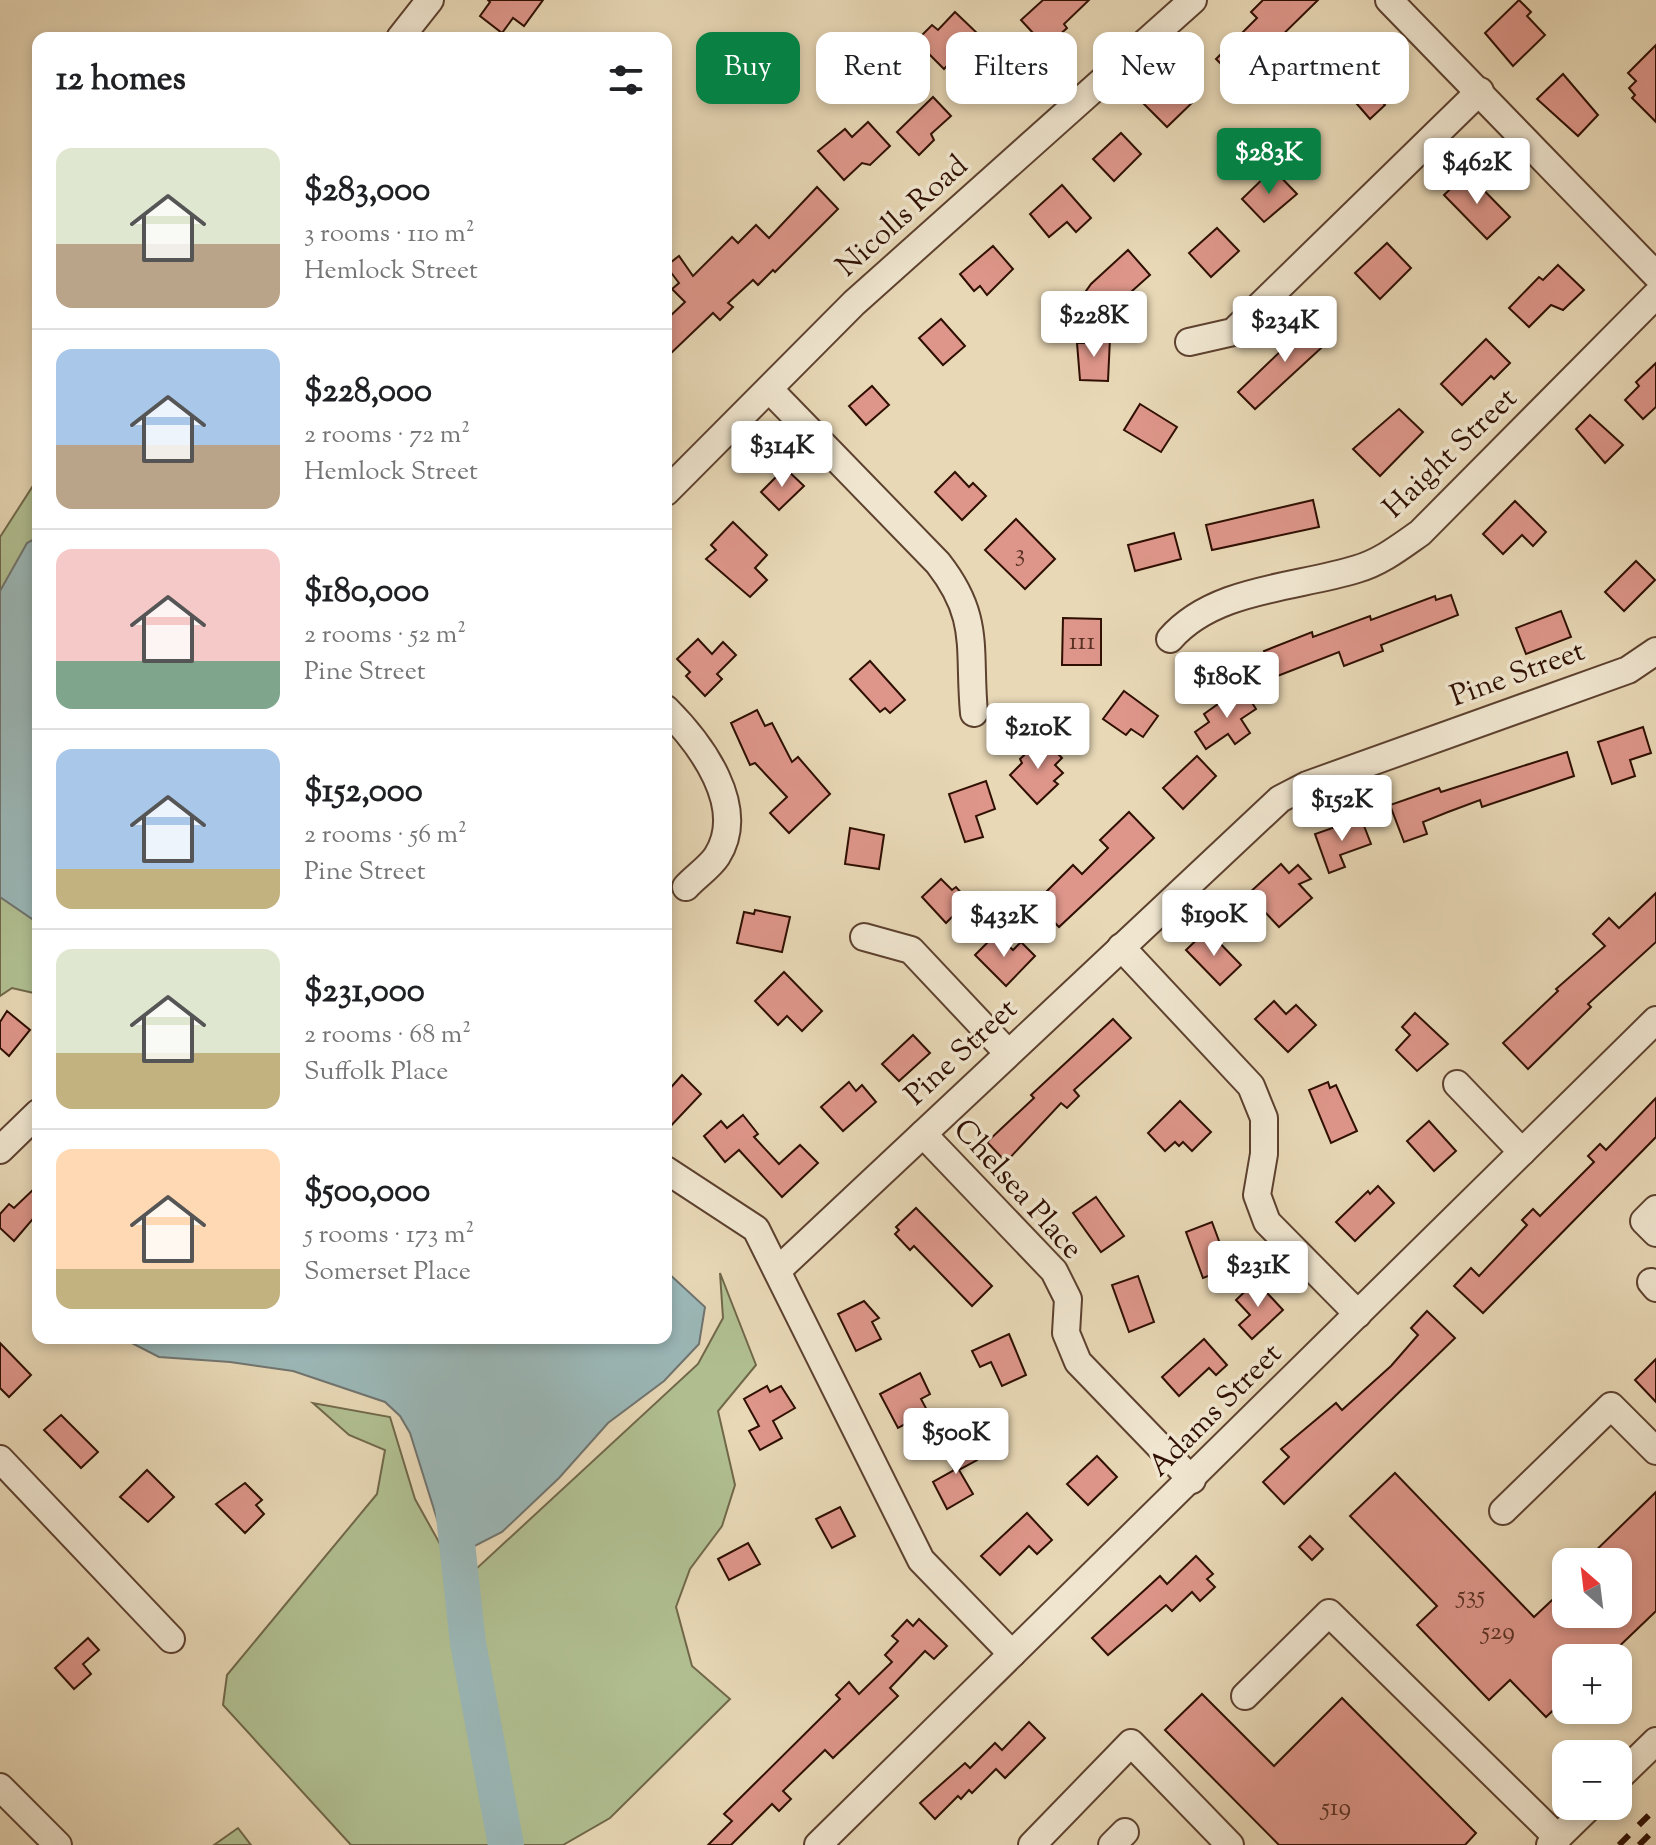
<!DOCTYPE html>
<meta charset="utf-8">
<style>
body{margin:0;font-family:"Sorts Mill Goudy",serif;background:#f6f6f6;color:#202124;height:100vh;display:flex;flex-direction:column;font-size:30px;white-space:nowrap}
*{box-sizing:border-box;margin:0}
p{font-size:26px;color:#757577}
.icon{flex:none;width:44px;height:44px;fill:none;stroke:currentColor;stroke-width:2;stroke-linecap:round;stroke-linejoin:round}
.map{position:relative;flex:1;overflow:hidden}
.side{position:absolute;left:32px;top:32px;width:640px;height:1312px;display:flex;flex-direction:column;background:#fff;border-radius:16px;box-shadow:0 4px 12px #0003}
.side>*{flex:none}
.guide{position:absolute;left:696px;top:32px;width:760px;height:72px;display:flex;gap:16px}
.needle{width:52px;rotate:332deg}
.tools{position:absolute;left:1552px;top:1548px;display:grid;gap:16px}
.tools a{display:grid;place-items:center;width:80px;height:80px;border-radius:16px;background:#fff;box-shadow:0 4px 12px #0003;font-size:40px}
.price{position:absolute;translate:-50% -68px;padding:0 18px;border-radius:8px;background:#fff;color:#222;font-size:26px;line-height:52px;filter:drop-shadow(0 2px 4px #0008)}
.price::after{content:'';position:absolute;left:50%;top:48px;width:24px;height:18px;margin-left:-12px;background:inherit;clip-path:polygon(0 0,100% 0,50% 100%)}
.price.active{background:#0b8043;color:#fff}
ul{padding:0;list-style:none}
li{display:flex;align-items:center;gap:24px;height:200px;padding:0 24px}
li+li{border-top:2px solid #e0e0e0}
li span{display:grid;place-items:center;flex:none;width:224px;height:160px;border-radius:16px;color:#555}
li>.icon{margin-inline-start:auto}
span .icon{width:96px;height:96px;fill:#fffc;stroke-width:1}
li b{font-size:34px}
h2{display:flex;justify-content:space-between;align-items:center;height:96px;padding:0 24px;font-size:34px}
.tag{padding:0 28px;border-radius:16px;background:#fff;box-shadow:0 4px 12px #0003;font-size:28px;line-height:72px}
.tag.active{background:#0b8043;color:#fff}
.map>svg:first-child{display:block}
</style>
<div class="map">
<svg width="1656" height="1845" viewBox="0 0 1656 1845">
<rect width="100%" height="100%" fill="#e8d8b6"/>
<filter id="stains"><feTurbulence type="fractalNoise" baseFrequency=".0025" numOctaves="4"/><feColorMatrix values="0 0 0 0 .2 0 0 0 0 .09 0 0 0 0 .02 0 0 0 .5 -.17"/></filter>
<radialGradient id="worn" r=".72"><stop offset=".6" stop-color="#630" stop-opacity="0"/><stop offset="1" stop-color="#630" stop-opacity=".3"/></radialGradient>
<g fill="#b1c092" stroke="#70684a" stroke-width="2">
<polygon points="38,478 38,994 12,988 0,996 0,537"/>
<polygon points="720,1273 756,1365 718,1411 735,1485 722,1526 690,1569 676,1607 692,1666 730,1699 610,1818 563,1845 351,1845 223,1705 227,1675 377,1494 385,1450 349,1435 313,1403 390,1417 415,1499 450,1562 452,1581 474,1571 698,1364 723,1318"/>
<polygon points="238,1828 251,1845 214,1845"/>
</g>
<g fill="#9bb8b8" stroke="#70746f" stroke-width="2">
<polygon points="38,537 38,923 0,897 0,591 27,543"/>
<polygon points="666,1271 705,1307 699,1344 664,1381 608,1423 559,1478 502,1532 459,1554 442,1535 410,1433 400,1416 385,1402 293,1371 230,1362 159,1357 122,1338 666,1338"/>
</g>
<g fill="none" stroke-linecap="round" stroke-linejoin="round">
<polyline stroke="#9bb8b8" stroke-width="36" points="453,1507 468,1643 506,1845"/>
</g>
<g fill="#de968a" stroke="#2f0f02" stroke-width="2">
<polygon points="488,0 543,0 524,26 513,18 502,33 480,16 490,2"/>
<polygon points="1043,0 1089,0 1064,24 1067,28 1046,47 1021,20"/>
<polygon points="1263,0 1318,0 1266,51 1259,59 1262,62 1240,83 1216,59 1257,18 1251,12"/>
<polygon points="1519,0 1531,12 1527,16 1545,35 1513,66 1485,33"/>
<polygon points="955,12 978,34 944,69 916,41 932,25 938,30"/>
<polygon points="1656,45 1656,122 1632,98 1635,95 1629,88 1636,81 1628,73"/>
<polygon points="1356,64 1382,91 1377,96 1385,105 1370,119 1337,81"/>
<polygon points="1563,74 1598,115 1578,136 1537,99"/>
<polygon points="1178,76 1198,97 1167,127 1144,104"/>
<polygon points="933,97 951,116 931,134 934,140 919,155 897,132"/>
<polygon points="868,122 890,146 870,165 862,163 844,180 818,151 845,129 852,137"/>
<polygon points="1121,133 1141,154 1114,181 1093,159"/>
<polygon points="1273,169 1297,194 1264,222 1242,199"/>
<polygon points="1467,173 1510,217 1487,239 1444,195"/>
<polygon points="1062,185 1091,218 1076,232 1067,222 1049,237 1030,214"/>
<polygon points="817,187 838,209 775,272 773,270 758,285 753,280 728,303 733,307 720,320 713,313 666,358 666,320 685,302 672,289 679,283 666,266 679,256 693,276 732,237 738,243 756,225 769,238"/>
<polygon points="1217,228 1239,251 1211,277 1189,253"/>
<polygon points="1387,243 1411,268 1380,299 1355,273"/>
<polygon points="993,246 1013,269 987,295 980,286 974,291 960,274"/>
<polygon points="1128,250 1150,275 1113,308 1106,300 1095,311 1081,298 1091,284"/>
<polygon points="1558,265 1584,290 1563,310 1551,305 1529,327 1509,308 1539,277 1543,280"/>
<polygon points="941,319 965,346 943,365 919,338"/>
<polygon points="1314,319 1332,338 1255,409 1238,392"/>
<polygon points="1088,337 1110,338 1108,381 1080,380 1077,343 1088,343"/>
<polygon points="1486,339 1510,363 1494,379 1491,376 1462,405 1441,384"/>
<polygon points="1656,363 1656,407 1643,419 1625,400 1639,386 1636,382"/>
<polygon points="872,386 889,405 866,425 849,406"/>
<polygon points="1140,404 1177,427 1161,452 1124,430"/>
<polygon points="1399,409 1423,432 1380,476 1353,449"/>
<polygon points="1590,415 1623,445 1605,463 1576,429"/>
<polygon points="785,468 804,486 779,510 761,492"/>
<polygon points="955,472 969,487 973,483 986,496 962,520 935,492"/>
<polygon points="1313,500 1319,527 1212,550 1206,525"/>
<polygon points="1515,501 1546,532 1533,546 1522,535 1503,554 1483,534"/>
<polygon points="1016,519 1055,559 1025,589 985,550"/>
<polygon points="733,522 767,555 755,568 767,580 750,597 706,559 716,550 711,545"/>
<polygon points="1174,533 1181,559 1135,571 1128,545"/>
<polygon points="1636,561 1655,580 1624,611 1605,592"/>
<polygon points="1451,595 1458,615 1381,645 1383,651 1344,666 1339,652 1275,677 1264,651 1312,632 1313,637 1370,616 1371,620 1435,596 1436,600"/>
<polygon points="1561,611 1571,637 1526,654 1516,628"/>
<polygon points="1063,618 1101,619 1101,665 1062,665"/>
<polygon points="698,639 712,654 723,642 736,655 717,674 722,679 705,696 686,676 690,672 677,659"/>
<polygon points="870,661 905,700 890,713 885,708 880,712 850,679"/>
<polygon points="1242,687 1256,709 1241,719 1250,733 1235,744 1228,734 1206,749 1195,732 1209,722 1204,714"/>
<polygon points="1124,691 1158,716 1143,737 1131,729 1126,735 1103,719"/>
<polygon points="757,710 765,726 772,723 792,762 798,757 830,794 789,833 770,813 787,797 755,763 750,765 731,723"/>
<polygon points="1643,727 1651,753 1630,760 1635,776 1612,784 1598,742"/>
<polygon points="1043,738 1062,758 1055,765 1063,773 1054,781 1058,784 1037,804 1010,775 1022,763 1020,759"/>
<polygon points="1567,752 1574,776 1482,807 1480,800 1448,812 1423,822 1427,834 1404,842 1390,805 1439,788 1441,792"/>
<polygon points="1197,756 1216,776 1183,809 1163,788"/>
<polygon points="986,781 995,809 976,816 983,837 965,842 949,794"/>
<polygon points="1129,812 1154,838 1059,927 1035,903 1073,865 1082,874 1108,848 1100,840"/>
<polygon points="1361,818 1371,844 1340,855 1345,867 1329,873 1315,834"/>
<polygon points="850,828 884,835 879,869 845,864"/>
<polygon points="1281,864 1289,873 1298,865 1311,879 1299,884 1312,898 1279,927 1248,894"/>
<polygon points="941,879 952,890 956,887 975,908 964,918 958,911 946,923 922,897"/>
<polygon points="1656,893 1656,942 1588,1004 1591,1007 1528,1069 1503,1043 1558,991 1556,989 1605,946 1593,934 1609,918 1619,928"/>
<polygon points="755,910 790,917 782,952 737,943 744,912 754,914"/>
<polygon points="1207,930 1241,965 1220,985 1186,950"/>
<polygon points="996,934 1013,950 1021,942 1035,956 1006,986 975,955"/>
<polygon points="784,972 822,1011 802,1031 787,1016 778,1025 755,1001"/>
<polygon points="1274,1001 1286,1014 1296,1005 1316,1025 1288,1052 1255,1019"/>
<polygon points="7,1011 30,1030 9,1056 0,1048 0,1022"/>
<polygon points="1415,1013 1448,1044 1417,1071 1396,1050 1410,1035 1402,1027"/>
<polygon points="1113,1019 1131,1038 1074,1090 1079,1096 1067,1108 1061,1103 1006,1162 987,1142 1034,1098 1031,1095"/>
<polygon points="913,1035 930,1053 899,1081 882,1064"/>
<polygon points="682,1075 701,1094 666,1131 666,1093"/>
<polygon points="849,1082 856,1091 862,1085 876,1102 843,1131 821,1107"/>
<polygon points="1328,1082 1330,1088 1336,1085 1357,1131 1331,1143 1309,1090"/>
<polygon points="1656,1098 1656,1137 1483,1313 1454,1286 1471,1268 1479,1276 1527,1225 1522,1220 1533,1209 1540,1216 1594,1162 1588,1156 1600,1144 1606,1150"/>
<polygon points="1180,1101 1211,1132 1192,1151 1183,1142 1179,1146 1175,1142 1165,1151 1148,1133"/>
<polygon points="743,1115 758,1134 754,1137 779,1164 800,1145 818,1163 782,1197 739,1150 725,1162 704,1136 721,1121 727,1128"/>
<polygon points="1429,1121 1456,1151 1434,1171 1407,1141"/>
<polygon points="38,1185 38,1213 14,1241 0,1228 0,1214 9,1204 14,1208"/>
<polygon points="1378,1186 1394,1203 1355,1241 1336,1222 1368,1191 1370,1194"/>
<polygon points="1096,1197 1124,1236 1101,1252 1073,1213"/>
<polygon points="916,1208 992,1286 972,1306 914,1246 910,1250 895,1234 899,1230 896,1227"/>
<polygon points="1212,1222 1229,1268 1203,1278 1186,1232"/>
<polygon points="1138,1276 1154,1322 1129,1332 1112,1285"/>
<polygon points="1256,1281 1283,1310 1252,1339 1239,1325 1250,1315 1236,1300"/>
<polygon points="864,1301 879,1318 872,1322 881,1339 856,1351 838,1314"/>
<polygon points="1427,1311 1455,1338 1284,1504 1263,1482 1289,1457 1281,1449 1336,1403 1342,1410 1391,1366 1418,1335 1411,1328"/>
<polygon points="1009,1334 1026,1375 1002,1386 991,1362 980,1367 972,1351"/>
<polygon points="1204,1339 1227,1365 1216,1375 1209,1368 1179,1396 1162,1377"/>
<polygon points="0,1343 31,1375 9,1397 0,1388"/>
<polygon points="1656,1359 1656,1402 1635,1380"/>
<polygon points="920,1373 930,1394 921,1399 928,1412 898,1428 880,1394"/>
<polygon points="767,1386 770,1392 781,1386 795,1408 773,1421 782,1438 760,1450 749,1431 759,1426 744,1399"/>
<polygon points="61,1415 98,1452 81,1468 44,1430"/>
<polygon points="966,1440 977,1460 959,1470 973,1494 947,1509 933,1482 954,1470 944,1452"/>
<polygon points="1097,1456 1117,1477 1088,1505 1067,1484"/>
<polygon points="147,1470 174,1497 148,1522 120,1497"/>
<polygon points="1395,1473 1534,1617 1566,1587 1566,1614 1618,1614 1618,1562 1584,1562 1656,1492 1656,1611 1607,1658 1566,1658 1566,1698 1546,1717 1510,1680 1489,1700 1417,1625 1437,1606 1350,1516"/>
<polygon points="245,1483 262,1500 256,1505 264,1514 245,1533 216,1504"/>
<polygon points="840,1507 855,1536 832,1548 816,1519"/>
<polygon points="1027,1513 1052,1540 1037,1554 1029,1546 1000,1575 981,1556"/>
<polygon points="1310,1536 1323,1549 1312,1560 1299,1547"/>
<polygon points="748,1543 760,1564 729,1580 718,1559"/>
<polygon points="1196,1556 1213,1574 1207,1579 1215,1587 1200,1601 1192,1592 1172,1611 1166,1605 1108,1655 1092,1638 1160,1576 1167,1584"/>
<polygon points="919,1619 947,1646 934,1659 925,1651 890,1688 898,1696 833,1758 825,1750 783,1791 791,1799 779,1811 772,1804 731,1845 708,1845 732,1821 724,1814 840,1699 836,1695 849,1682 859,1694 892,1662 885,1655 898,1641 892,1636 907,1620 913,1626"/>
<polygon points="88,1638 99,1650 83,1664 91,1674 74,1689 55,1668"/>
<polygon points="1202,1694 1274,1766 1342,1698 1476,1833 1465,1845 1279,1845 1165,1730"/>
<polygon points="1029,1722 1045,1738 1005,1778 996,1769 972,1793 969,1790 961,1799 958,1796 935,1819 920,1803 965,1763 970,1768 995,1743 1002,1750"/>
</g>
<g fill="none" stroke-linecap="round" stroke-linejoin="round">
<defs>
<g id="minor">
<polyline points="1389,0 1656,275"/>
<polyline points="400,38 430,0"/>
<polyline points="1189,342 1233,332 1480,91"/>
<path d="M769,389L938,563C981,618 968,648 974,713"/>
<polyline points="666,492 854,303 1193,0"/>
<path d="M1170,639C1214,588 1296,588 1357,569C1381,562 1400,547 1420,533L1656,295"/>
<path d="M666,709C701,744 748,807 717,856C710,867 695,877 686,887"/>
<polyline points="864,937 911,950 1008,1053"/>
<polyline points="1121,947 1251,1086 1264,1118 1264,1154 1257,1195 1267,1222 1358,1314"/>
<polyline points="1457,1084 1522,1152"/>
<polyline points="923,1134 1054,1271 1068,1299 1066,1333 1078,1362 1192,1480"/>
<polyline points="0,1150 38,1113"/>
<polyline points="666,1170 756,1229 921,1560 1012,1654"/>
<polyline points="1656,1209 1644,1221 1656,1233"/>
<polyline points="778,1270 1280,799 1307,785 1628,670 1656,651"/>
<polyline points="1651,1282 1656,1288"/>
<polyline points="0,1459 171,1639"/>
<polyline points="1503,1511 1611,1406 1656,1451"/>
<polyline points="1245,1696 1329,1613 1558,1838"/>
<polyline points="1618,1778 1656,1741"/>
<polyline points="0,1787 58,1845"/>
<polyline points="818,1845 1656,1020"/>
<polyline points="1032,1845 1131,1743 1230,1845"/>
<polyline points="1112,1845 1125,1832"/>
<polyline points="1550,1845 1590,1806"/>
</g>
</defs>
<use href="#minor" stroke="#5d412f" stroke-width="30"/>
<use href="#minor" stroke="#f0e6d0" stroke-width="26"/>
<g stroke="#2f0f02" stroke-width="6" stroke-dasharray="14 14" stroke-linecap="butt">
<polyline points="1619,1845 1656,1808"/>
<polyline points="1639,1845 1656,1828"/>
</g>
</g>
<g text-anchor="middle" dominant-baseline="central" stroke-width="7" stroke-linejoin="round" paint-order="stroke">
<g font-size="26" fill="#5b3124">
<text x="1020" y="554">3</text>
<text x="1082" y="642">111</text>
<text x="1471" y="1596">535</text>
<text x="1498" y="1632">529</text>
<text x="1336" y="1808">519</text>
</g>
<g font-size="30" fill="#2f0f02" stroke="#f0e6d0">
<text transform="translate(903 217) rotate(-42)">Nicolls Road</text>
<text transform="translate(1451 454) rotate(-44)">Haight Street</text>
<text transform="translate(1518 675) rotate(-20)">Pine Street</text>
<text transform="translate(962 1053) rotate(-43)">Pine Street</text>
<text transform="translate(1017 1190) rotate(48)">Chelsea Place</text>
<text transform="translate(1216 1411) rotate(-45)">Adams Street</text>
</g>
</g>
<rect width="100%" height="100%" filter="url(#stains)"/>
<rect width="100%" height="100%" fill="url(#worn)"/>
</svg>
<div class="tools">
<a><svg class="needle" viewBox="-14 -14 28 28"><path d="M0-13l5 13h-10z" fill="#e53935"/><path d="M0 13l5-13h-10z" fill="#757577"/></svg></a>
<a>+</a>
<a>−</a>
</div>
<b class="price active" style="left:1269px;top:196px">$283K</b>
<b class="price" style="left:1477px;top:206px">$462K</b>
<b class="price" style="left:1094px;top:359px">$228K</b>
<b class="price" style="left:1285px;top:364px">$234K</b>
<b class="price" style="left:782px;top:489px">$314K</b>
<b class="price" style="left:1227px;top:720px">$180K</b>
<b class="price" style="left:1038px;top:771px">$210K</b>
<b class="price" style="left:1342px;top:843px">$152K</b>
<b class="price" style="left:1214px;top:958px">$190K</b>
<b class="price" style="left:1004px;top:959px">$432K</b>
<b class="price" style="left:1258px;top:1309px">$231K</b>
<b class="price" style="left:956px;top:1476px">$500K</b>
<div class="guide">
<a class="tag active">Buy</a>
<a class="tag">Rent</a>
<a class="tag">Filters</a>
<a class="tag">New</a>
<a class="tag">Apartment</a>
</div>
<section class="side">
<h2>12 homes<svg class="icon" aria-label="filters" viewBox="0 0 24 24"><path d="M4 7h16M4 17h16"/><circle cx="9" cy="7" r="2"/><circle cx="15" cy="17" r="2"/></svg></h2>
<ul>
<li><span style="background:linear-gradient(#dfe7d0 60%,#b9a48a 0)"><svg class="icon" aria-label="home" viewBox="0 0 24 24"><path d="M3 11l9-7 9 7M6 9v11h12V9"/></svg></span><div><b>$283,000</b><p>3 rooms · 110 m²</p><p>Hemlock Street</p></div></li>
<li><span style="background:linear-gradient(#a9c7e8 60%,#b9a48a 0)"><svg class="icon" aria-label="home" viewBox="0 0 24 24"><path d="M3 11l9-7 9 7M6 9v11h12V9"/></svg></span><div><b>$228,000</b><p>2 rooms · 72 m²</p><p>Hemlock Street</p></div></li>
<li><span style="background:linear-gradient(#f6c9c9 70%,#7fa58c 0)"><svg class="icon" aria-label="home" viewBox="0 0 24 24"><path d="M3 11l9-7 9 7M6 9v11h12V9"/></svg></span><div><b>$180,000</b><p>2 rooms · 52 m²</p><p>Pine Street</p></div></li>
<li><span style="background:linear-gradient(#a9c7e8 75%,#c2b280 0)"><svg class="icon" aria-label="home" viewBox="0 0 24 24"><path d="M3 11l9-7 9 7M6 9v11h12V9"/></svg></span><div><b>$152,000</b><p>2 rooms · 56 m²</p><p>Pine Street</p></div></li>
<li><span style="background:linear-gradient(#dfe7d0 65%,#c2b280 0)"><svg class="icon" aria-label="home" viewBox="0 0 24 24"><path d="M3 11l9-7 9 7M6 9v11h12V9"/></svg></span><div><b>$231,000</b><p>2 rooms · 68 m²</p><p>Suffolk Place</p></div></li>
<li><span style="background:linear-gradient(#ffd9b3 75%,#c2b280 0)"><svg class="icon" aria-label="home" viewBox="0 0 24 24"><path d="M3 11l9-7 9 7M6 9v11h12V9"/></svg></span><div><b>$500,000</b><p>5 rooms · 173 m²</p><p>Somerset Place</p></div></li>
</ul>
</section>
</div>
